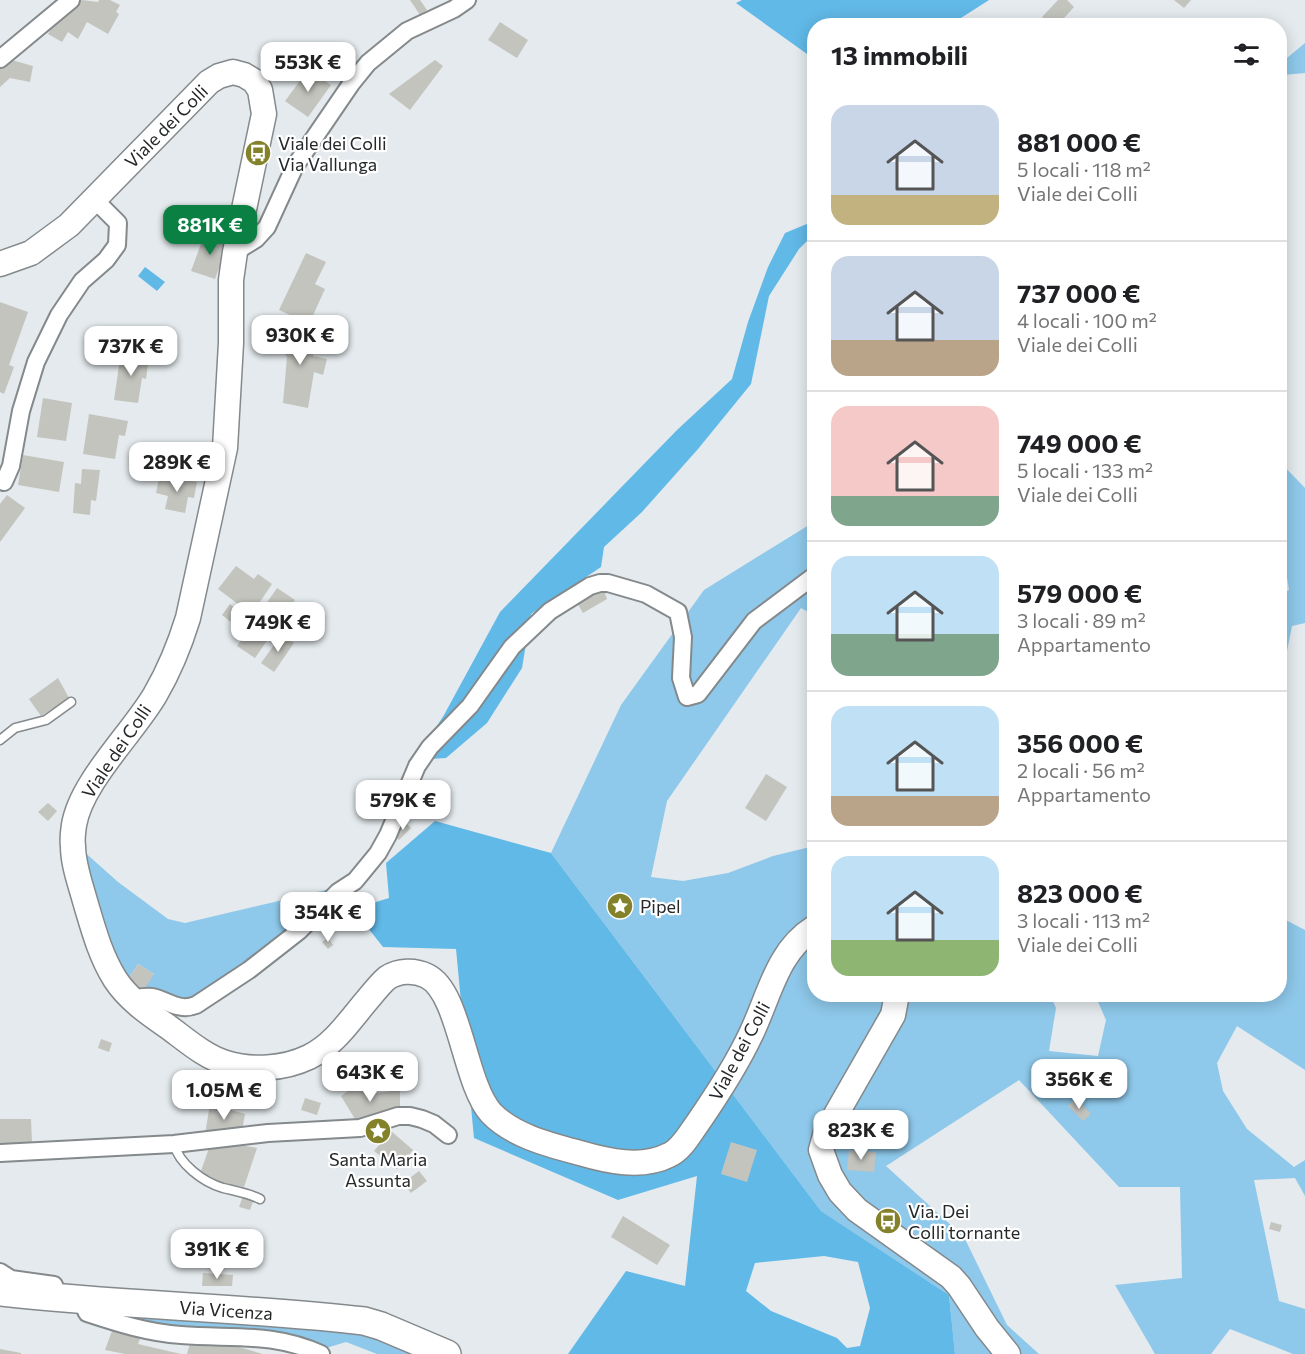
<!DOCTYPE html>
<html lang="it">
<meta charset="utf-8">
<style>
body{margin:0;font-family:Commissioner,sans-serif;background:#f2f2f2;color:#202124;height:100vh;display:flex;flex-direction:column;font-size:22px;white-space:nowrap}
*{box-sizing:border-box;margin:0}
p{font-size:20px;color:#757577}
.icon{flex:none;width:33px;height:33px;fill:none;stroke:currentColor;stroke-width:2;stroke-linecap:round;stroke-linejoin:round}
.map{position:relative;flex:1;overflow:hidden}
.details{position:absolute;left:807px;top:18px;width:480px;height:984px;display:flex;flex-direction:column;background:#fff;border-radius:24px;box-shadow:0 3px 15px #0003}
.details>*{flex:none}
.price{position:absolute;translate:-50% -51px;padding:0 14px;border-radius:12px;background:#fff;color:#222;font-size:20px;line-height:39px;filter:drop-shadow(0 2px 3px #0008)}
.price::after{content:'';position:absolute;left:50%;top:36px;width:18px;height:14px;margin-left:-9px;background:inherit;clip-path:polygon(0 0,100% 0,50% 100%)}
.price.on{background:#0b8043;color:#fff}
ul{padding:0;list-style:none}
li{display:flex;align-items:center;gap:18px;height:150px;padding:0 24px}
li+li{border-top:2px solid #e0e0e0}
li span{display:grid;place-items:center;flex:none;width:168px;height:120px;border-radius:18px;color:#555}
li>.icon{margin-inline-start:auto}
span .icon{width:72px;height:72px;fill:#fffc;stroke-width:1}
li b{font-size:26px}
h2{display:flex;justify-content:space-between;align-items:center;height:72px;padding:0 24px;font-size:26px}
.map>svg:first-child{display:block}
</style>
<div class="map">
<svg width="1305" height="1354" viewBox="0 0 1305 1354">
<rect width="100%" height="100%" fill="#e4eaed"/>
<g fill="#8ec8ea">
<polygon points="1305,43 1305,73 1283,75 1281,63"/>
<polygon points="1280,462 1305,488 1305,623 1292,626 1280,686 1280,595 1289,590 1283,553 1280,553"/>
<polygon points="809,525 814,529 814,615 801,608 667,801 651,877 683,881 728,873 773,856 814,846 814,994 1050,995 1056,1008 1049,1051 1098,1056 1106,1020 1095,995 1280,994 1280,917 1305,930 1305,1070 1237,1026 1217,1063 1223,1091 1247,1129 1294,1167 1305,1160 1305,1196 1295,1178 1254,1180 1279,1301 1305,1309 1305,1354 1293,1354 1230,1329 1211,1354 1155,1354 1115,1285 1182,1278 1180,1187 1119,1187 1019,1080 886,1166 964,1237 1007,1325 1039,1354 955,1354 949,1295 821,1211 551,853 621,705 704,590"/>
<polygon points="81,849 118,882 168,919 185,923 330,889 306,922 195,1002 162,997 144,988 154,974 138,964 127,981 114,962"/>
<polygon points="135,1314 350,1329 421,1354 377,1354 346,1342 326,1348 272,1332 245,1328 200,1329 134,1320"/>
</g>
<g fill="#61b9e7" fill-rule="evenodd">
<polygon points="742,0 989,0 950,25 814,26 814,59 736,3"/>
<polygon points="814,221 814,234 799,249 769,296 751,384 698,449 642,512 604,547 601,567 531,614 522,668 487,723 446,758 415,760 444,715 500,612 677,430 732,379 748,322 768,267 785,233"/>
<path d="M435,821L551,853L821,1211L949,1295L955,1354H568L626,1271L685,1286L697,1176L618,1200L474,1138L456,949L383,947L353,909L389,898L386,863ZM824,1256L858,1262L870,1308L860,1346L847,1348L837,1338L771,1311L746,1291L755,1263Z"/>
</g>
<polygon fill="#60b8e7" points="145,267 165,282 157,291 138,276"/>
<g fill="#c3c4be">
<polygon points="82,0 98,2 99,0 110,0 120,5 116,12 119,14 108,34 87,22 78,39 68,32 62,42 48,34 54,22"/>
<polygon points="410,0 420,0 427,10 420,15"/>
<polygon points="1058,0 1067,0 1074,7 1057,26 1051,26 1042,17"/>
<polygon points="1174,0 1191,0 1184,8"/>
<polygon points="500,22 528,40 517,58 488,40"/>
<polygon points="8,59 33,66 30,82 10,78 0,87 0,64"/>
<polygon points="435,60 443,66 410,110 389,94"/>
<polygon points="308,70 331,85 308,117 285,101"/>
<polygon points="205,233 229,242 215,279 191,271"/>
<polygon points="306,253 326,262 315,284 325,289 309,324 279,310"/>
<polygon points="0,302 28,312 9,365 14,367 4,394 0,392"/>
<polygon points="295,326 306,336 317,336 313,356 327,359 323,375 314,372 308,408 283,403 287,357 280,347 283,330"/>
<polygon points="121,352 149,356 146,379 142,378 138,403 114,400"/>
<polygon points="43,398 72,403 66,441 37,437"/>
<polygon points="89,414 128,421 125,436 119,435 115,459 83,454"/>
<polygon points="23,455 64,462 59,492 18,485"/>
<polygon points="82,469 100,470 96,501 91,500 90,515 73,513 75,483 81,484"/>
<polygon points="159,478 178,482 179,478 197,482 194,498 188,497 185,513 165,509 168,496 156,493"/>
<polygon points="7,495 25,508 0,542 0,504"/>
<polygon points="236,566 254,579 258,574 272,584 241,630 222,615 230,604 235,608 238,604 218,589"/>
<polygon points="600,587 611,590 605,594 607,599 583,613 576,601"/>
<polygon points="277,588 295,600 255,658 237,646"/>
<polygon points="282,634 294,643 274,672 261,663"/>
<polygon points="58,678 69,698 41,716 29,699"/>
<polygon points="766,774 787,787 766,821 745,808"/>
<polygon points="48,803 57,811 48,821 38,812"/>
<polygon points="406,823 411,828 399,840 394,835"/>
<polygon points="328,938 333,945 328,949 322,942"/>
<polygon points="138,964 154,974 143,991 127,981"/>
<polygon points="101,1039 112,1043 109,1052 98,1048"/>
<polygon points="360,1082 371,1096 376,1093 400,1090 400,1110 385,1111 358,1124 341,1096"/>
<polygon points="305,1098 321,1103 317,1115 301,1110"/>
<polygon points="1076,1098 1091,1114 1083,1121 1068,1106"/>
<polygon points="210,1104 245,1114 242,1131 205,1134"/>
<polygon points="0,1119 31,1119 32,1143 0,1144"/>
<polygon points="391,1131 413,1150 397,1169 374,1151"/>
<polygon points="731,1142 757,1150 747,1182 721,1174"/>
<polygon points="233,1144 257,1148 244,1187 220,1183 201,1171 209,1148"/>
<polygon points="849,1150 876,1152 874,1172 847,1170"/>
<polygon points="419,1171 427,1181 411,1193 403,1183"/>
<polygon points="243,1196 254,1199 250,1210 239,1207"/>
<polygon points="623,1216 670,1245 657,1265 611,1237"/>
<polygon points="1271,1222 1282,1225 1280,1232 1269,1229"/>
<polygon points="203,1273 233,1275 232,1286 202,1286"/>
<polygon points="113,1328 141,1336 138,1344 181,1354 125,1354 105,1350"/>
<polygon points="190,1343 232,1345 263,1354 187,1354"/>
<polygon points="0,1349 21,1353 21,1354 0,1354"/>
</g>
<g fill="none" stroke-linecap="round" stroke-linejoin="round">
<defs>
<g id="lane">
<polyline points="0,740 15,728 46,720 71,702"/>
<path d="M174,1144C179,1164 203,1182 223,1188C235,1191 248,1193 260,1199"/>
</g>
<g id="street">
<polyline points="0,59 71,0"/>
<polyline points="235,252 256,239 267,227 295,166 351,84 368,63 407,31 454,9 467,0"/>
<polyline points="4,482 11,466 21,411 36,362 59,315 82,281 106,260 117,245 118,223 94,199"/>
<path d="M131,999C138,998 146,996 152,997C168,1000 178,1012 196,1005L249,970L299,931L338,892L355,881L378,853L388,835L417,766L430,747L470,706L512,647L550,611L590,586L600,583H608L646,594L678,612L683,637L681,678L687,697L698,694L754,621L814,576"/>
<polyline points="0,1153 174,1144 268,1133 360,1128 398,1116 410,1116 422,1119 434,1124 448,1135"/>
<polyline points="0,1272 11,1279 54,1285"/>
<path d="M81,1300L87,1313C117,1323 149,1333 181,1335C231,1339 274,1332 321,1354"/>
</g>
<g id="secondary">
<path d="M0,264L31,253L69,225L209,82L219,76L233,72L244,75L254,81L260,90L264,114L235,252L231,280V343L225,448L188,618C180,644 169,671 155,695C132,734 81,782 74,825C73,832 72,840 73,846C73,864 80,883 85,901C93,928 100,955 115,979C128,999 148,1013 167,1026C185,1039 205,1057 226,1063C252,1071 284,1069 309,1057C334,1045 350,1020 368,999C374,992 380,984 387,978C399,970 415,970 427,976C460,992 464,1083 491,1113C513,1136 550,1145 580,1153C607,1161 642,1169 669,1155C681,1150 689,1135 697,1124C717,1095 736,1066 751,1034C769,997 777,951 814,928"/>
<polyline points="897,994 893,1015 826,1132 821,1150 830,1175 840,1192 857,1210 951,1277 959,1286 987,1328 1008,1354"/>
</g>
<path id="primary" d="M0,1292C121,1306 243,1307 364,1321L381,1326L447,1354"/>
</defs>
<use href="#lane" stroke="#84898c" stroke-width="11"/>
<use href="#street" stroke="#84898c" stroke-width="20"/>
<use href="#secondary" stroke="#84898c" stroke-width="27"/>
<use href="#primary" stroke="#84898c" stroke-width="30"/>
<use href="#lane" stroke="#fff" stroke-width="8"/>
<use href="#street" stroke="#fff" stroke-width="16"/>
<use href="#secondary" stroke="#fff" stroke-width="24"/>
<use href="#primary" stroke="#fff" stroke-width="27"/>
</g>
<defs>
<symbol id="bus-disc" viewBox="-11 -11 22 22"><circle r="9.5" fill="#83822a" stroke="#fff"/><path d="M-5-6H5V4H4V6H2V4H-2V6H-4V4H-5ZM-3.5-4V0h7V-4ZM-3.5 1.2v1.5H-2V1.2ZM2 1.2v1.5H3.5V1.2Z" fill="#fff"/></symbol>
<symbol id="sight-disc" viewBox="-11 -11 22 22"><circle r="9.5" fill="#83822a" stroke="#fff"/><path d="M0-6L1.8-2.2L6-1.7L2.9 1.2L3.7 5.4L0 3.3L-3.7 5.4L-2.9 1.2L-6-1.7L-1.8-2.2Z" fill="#fff"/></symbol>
</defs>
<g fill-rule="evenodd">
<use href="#bus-disc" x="243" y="138" width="30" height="30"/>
<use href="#sight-disc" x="605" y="891" width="30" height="30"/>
<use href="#sight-disc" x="363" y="1116" width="30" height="30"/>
<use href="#bus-disc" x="873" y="1206" width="30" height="30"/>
</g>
<g text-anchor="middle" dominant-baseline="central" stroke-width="4.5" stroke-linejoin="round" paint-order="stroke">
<g font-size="18" fill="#252728" stroke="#fff">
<text transform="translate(166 126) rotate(-45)">Viale dei Colli</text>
<text transform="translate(116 751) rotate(-56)">Viale dei Colli</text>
<text transform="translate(739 1051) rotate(-62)">Viale dei Colli</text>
<text transform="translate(226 1310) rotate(4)">Via Vicenza</text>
</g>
<g font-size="18" fill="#252728" stroke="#fff" text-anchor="start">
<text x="278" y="143">Viale dei Colli<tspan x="278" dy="21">Via Vallunga</tspan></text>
<text x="640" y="906">Pipel</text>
<text x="378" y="1159" text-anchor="middle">Santa Maria<tspan x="378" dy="21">Assunta</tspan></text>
<text x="908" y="1211">Via. Dei<tspan x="908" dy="21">Colli tornante</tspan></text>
</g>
</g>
</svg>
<b class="price" style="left:308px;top:93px">553K €</b>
<b class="price on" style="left:210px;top:256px">881K €</b>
<b class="price" style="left:300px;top:366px">930K €</b>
<b class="price" style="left:131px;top:377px">737K €</b>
<b class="price" style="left:177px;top:493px">289K €</b>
<b class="price" style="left:278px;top:653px">749K €</b>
<b class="price" style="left:403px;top:831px">579K €</b>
<b class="price" style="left:328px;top:943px">354K €</b>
<b class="price" style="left:370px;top:1103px">643K €</b>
<b class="price" style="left:1079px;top:1110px">356K €</b>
<b class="price" style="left:224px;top:1121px">1.05M €</b>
<b class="price" style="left:861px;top:1161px">823K €</b>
<b class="price" style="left:217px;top:1280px">391K €</b>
<section class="details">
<h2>13 immobili<svg class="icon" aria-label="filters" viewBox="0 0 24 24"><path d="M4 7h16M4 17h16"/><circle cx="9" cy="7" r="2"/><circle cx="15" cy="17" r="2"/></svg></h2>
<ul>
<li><span style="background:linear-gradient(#c9d6e8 75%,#c2b280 0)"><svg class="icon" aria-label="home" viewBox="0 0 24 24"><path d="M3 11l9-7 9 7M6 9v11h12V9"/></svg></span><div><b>881 000 €</b><p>5 locali · 118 m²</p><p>Viale dei Colli</p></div></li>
<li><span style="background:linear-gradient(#c9d6e8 70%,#b9a48a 0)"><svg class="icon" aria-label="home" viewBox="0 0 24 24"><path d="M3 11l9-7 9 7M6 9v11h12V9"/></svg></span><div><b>737 000 €</b><p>4 locali · 100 m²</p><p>Viale dei Colli</p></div></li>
<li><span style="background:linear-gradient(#f6c9c9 75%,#7fa58c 0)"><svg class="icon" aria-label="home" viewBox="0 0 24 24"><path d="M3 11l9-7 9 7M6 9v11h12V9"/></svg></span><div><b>749 000 €</b><p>5 locali · 133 m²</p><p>Viale dei Colli</p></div></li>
<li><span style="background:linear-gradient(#bfe0f5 65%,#7fa58c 0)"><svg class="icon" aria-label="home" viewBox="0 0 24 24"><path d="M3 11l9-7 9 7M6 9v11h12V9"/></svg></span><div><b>579 000 €</b><p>3 locali · 89 m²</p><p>Appartamento</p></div></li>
<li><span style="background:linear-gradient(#bfe0f5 75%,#b9a48a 0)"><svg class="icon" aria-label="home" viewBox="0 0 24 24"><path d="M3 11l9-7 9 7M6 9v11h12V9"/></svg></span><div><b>356 000 €</b><p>2 locali · 56 m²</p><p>Appartamento</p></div></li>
<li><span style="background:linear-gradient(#bfe0f5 70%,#8fb573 0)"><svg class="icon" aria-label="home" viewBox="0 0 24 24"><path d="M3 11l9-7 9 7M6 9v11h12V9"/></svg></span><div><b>823 000 €</b><p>3 locali · 113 m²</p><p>Viale dei Colli</p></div></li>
</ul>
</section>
</div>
